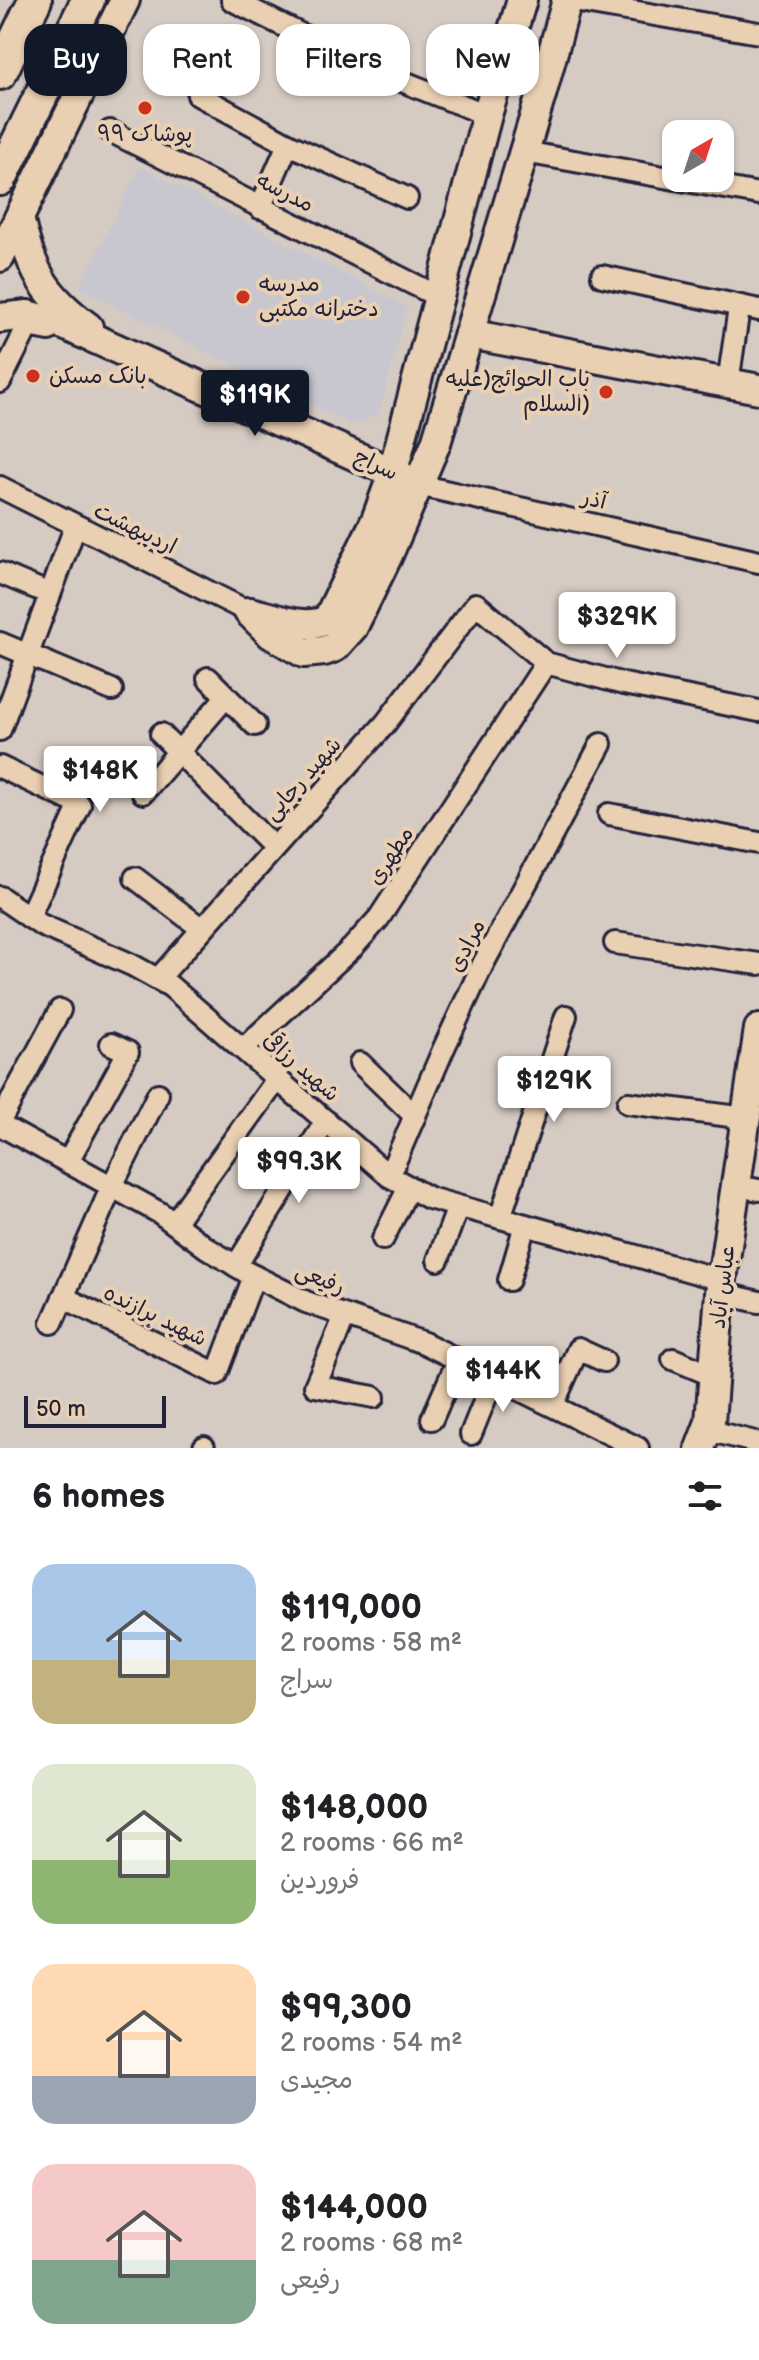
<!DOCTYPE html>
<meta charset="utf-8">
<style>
body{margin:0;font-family:"Balsamiq Sans","Playpen Sans Arabic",sans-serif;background:#f2f2f2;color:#202124;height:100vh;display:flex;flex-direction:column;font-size:30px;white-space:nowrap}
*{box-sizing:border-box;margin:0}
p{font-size:26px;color:#757577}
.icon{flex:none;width:44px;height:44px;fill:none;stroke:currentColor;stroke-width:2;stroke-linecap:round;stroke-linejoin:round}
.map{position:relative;height:1448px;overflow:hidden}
.sheet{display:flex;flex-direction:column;background:#fff;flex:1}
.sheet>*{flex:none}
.hud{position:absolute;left:24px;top:24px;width:712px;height:72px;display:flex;gap:16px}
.needle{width:52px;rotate:39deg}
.tools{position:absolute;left:662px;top:120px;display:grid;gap:16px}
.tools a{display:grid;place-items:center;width:72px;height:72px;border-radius:16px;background:#fff;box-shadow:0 2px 6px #0004;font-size:40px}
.scale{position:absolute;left:24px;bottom:20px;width:142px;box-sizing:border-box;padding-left:8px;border:4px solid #22223b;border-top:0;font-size:22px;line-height:28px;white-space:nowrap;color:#22223b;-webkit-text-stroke:6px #ead0b2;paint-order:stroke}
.price{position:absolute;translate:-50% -68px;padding:0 18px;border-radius:8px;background:#fff;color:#222;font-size:26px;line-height:52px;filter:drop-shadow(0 2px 4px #0008)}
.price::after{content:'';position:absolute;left:50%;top:48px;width:24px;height:18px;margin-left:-12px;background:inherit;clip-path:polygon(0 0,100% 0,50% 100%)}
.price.current{background:#111827;color:#fff}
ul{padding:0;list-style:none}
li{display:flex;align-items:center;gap:24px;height:200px;padding:0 32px}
li span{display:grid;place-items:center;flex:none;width:224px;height:160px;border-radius:24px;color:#555}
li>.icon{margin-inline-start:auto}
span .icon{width:96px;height:96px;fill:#fffc;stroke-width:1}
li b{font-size:34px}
h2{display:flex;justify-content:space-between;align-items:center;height:96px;padding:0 32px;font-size:34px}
.pill{padding:0 28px;border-radius:24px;background:#fff;box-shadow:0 2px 6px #0004;font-size:28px;line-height:72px}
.pill.current{background:#111827;color:#fff}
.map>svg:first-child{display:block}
</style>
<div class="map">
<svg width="759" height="1448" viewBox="0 0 759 1448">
<rect width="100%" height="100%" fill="#d6cbc3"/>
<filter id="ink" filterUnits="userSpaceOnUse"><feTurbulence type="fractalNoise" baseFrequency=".0125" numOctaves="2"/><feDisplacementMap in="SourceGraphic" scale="16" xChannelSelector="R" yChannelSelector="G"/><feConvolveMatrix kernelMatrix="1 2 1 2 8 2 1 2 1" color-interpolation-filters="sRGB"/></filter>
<g filter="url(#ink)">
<polygon fill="#c8c7cf" points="140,166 407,307 379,414 352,425 79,288"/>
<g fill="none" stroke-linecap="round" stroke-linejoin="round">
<defs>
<g id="street">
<polyline points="232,0 364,66 487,115"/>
<polyline points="568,0 759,33"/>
<polyline points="198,95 288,144 407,198"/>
<polyline points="110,131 439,297"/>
<polyline points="524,152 759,194"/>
<polyline points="260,208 288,144"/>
<polyline points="602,276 759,310"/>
<polyline points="0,382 28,326 49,330"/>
<polyline points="728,383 739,308"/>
<polyline points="418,485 759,562"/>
<polyline points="0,487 249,612"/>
<polyline points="0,573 50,594"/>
<polyline points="0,643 112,690"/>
<polyline points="208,678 255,725"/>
<polyline points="0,730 75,527"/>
<polyline points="161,734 274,848"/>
<polyline points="0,767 80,805 29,917"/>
<polyline points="143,793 226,697"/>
<polyline points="609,814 759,843"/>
<polyline points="135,878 202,929"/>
<polyline points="0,897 41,925 132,965 170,986 389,1176 429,1198 722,1280"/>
<polyline points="615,943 759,964"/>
<polyline points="158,979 385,724 476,604 546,663 624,684 759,711"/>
<polyline points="244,1048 353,947 379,918 546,663"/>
<polyline points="360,1063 415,1116"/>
<polyline points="628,1103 746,1118"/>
<polyline points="0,1121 60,1010"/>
<polyline points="0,1125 160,1213 207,1248 246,1272 306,1302 424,1343 638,1448"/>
<polyline points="68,1161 128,1052 111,1044"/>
<polyline points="389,1176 443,1050 483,964 601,744"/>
<polyline points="736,1186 759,1190"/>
<polyline points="500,1218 566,1016"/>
<polyline points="174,1223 278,1078"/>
<polyline points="383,1239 409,1187"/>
<polyline points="438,1260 458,1207"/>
<polyline points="236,1266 326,1121"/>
<polyline points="509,1280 525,1225"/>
<polyline points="720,1293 759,1302"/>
<polyline points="63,1297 217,1374 254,1276"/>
<polyline points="345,1316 315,1386 374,1397"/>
<polyline points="52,1323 112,1186 158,1094"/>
<polyline points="673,1359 714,1376"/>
<polyline points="553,1405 578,1349 604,1361"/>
<polyline points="432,1419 458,1360"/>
<polyline points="707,1430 759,1443"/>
<polyline points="471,1434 494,1377"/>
<polyline points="204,1448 204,1447"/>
</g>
<g id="secondary">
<path d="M19,218C31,270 44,295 88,327"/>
<polyline points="0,257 125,0"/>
<polyline points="0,318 28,315 64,325 407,479"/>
<polyline points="469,334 759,389"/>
<polyline points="249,612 271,634 304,653 324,651 335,647 353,627 388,555 436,443 542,92 567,0"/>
<path d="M249,612C274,617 306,632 328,619L376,520L390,482L487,115L522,0"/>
<polyline points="700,1448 710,1422 720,1293 759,1029"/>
</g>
<g id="primary">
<polyline points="0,73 35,0"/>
<polyline points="0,179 88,0"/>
</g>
</defs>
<use href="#street" stroke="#22223b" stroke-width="26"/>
<use href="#secondary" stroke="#22223b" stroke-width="34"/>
<use href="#primary" stroke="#22223b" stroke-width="38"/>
<use href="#street" stroke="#ead0b2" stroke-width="20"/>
<use href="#secondary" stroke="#ead0b2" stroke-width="28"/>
<use href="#primary" stroke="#ead0b2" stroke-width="32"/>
</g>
</g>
<g fill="#c8321e" stroke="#ead0b2" stroke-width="3">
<circle cx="145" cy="108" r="8"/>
<circle cx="243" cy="297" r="8"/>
<circle cx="33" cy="376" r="8"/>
<circle cx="606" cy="392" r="8"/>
</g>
<g text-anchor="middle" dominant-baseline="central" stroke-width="8" stroke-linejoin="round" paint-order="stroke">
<g font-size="22" fill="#22223b" stroke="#ead0b2" text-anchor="start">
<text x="145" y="134" text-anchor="middle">پوشاک ۹۹</text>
<text x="259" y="284">مدرسه<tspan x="259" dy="25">دخترانه مکتبی</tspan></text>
<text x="49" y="376">بانک مسکن</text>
<text x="590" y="379" text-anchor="end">باب الحوائج(علیه<tspan x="590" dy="25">السلام)</tspan></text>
</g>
<g font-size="22" fill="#22223b" stroke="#ead0b2">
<text transform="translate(285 193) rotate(27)">مدرسه</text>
<text transform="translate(376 465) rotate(25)">سراج</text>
<text transform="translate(594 500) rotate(13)">آذر</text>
<text transform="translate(135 529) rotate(26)">اردیبهشت</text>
<text transform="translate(303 779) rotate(-48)">شهید رجایی</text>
<text transform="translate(391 856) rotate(-57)">مطهری</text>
<text transform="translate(467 946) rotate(-63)">مرادی</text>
<text transform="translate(301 1067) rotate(41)">شهید رزاقی</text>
<text transform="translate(320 1279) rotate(22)">رفیعی</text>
<text transform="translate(723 1287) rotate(-83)">عباس آباد</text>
<text transform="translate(155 1316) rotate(26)">شهید برازنده</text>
</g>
</g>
</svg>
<div class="tools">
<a><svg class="needle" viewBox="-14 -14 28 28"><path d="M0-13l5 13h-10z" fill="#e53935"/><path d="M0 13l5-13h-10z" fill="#757577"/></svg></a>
</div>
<div class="scale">50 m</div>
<b class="price current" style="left:255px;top:438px">$119K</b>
<b class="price" style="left:617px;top:660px">$329K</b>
<b class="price" style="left:100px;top:814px">$148K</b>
<b class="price" style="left:554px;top:1124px">$129K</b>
<b class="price" style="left:299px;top:1205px">$99.3K</b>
<b class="price" style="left:503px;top:1414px">$144K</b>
<div class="hud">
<a class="pill current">Buy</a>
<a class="pill">Rent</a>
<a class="pill">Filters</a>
<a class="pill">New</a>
</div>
</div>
<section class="sheet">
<h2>6 homes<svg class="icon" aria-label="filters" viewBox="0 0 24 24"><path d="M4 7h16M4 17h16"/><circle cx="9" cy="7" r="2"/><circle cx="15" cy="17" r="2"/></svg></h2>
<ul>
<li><span style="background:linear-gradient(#a9c7e8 60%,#c2b280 0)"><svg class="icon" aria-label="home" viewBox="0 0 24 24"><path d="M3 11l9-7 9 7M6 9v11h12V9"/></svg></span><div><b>$119,000</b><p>2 rooms · 58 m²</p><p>سراج</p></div></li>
<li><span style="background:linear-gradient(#dfe7d0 60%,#8fb573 0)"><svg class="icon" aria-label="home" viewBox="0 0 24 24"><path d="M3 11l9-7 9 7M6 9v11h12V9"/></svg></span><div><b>$148,000</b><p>2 rooms · 66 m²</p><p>فروردین</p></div></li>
<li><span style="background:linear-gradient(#ffd9b3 70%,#9aa5b1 0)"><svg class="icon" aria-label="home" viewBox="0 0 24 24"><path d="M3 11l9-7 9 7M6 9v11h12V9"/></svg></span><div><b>$99,300</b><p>2 rooms · 54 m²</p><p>مجیدی</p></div></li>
<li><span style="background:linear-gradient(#f6c9c9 60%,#7fa58c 0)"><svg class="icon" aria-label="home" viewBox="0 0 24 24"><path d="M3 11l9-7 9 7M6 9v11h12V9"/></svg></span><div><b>$144,000</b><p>2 rooms · 68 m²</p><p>رفیعی</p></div></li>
</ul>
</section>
